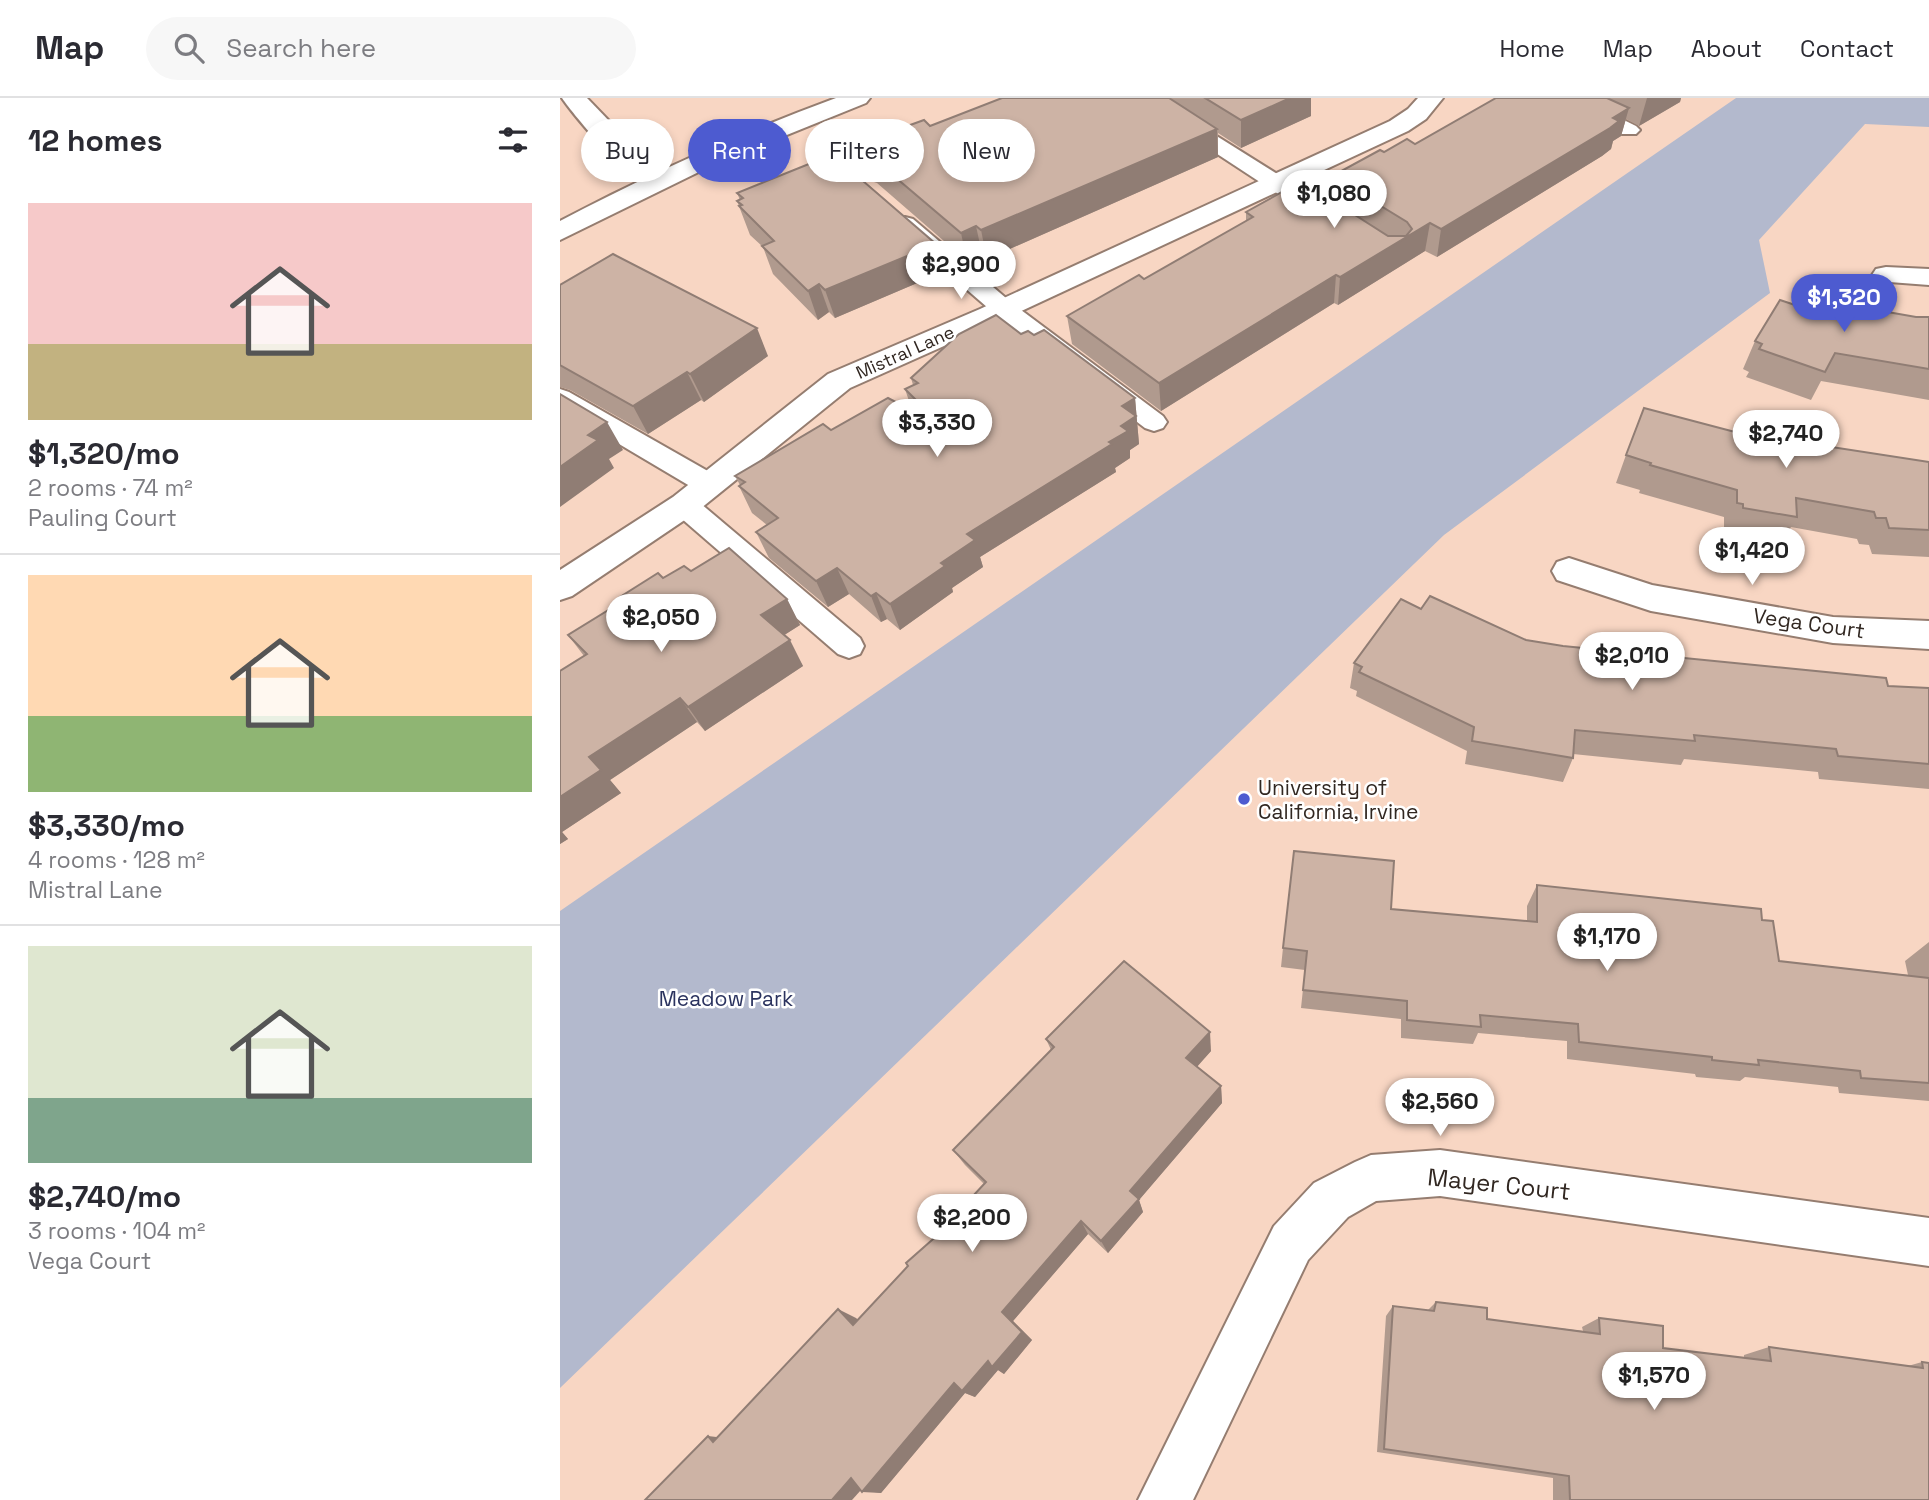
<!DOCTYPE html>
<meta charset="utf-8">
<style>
body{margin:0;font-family:"Space Grotesk",sans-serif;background:#f7f7f7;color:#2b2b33;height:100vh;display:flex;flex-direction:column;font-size:26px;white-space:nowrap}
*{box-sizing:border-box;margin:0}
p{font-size:23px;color:#7c7c81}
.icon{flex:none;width:38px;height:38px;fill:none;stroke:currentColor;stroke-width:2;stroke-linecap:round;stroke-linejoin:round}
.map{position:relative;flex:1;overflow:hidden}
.panel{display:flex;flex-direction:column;background:#fff;width:560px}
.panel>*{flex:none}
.top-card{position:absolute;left:21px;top:21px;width:665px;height:63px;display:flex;gap:14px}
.price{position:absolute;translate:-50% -60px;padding:0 16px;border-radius:24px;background:#fff;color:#222;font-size:23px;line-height:46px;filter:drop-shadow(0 2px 4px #0008)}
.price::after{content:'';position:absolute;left:50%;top:42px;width:21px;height:16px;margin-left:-10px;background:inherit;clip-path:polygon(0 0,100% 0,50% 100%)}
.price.selected{background:#4d5bd0;color:#fff}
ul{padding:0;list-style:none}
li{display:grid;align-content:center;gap:14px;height:371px;padding:0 28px}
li+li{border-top:2px solid #e1e1e2}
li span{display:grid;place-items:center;height:217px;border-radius:0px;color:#555}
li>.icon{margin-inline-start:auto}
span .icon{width:126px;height:126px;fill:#fffc;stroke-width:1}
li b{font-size:30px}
h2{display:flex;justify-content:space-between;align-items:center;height:84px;padding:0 28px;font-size:30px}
.pill{padding:0 24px;border-radius:32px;background:#fff;box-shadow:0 4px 10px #0003;font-size:24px;line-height:63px}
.pill.selected{background:#4d5bd0;color:#fff}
header{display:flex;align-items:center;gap:42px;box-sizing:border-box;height:98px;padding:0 35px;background:#fff;border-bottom:2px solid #e1e1e2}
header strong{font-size:33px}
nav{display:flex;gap:38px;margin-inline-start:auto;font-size:24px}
.search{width:490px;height:63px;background:#f7f7f7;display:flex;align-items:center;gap:18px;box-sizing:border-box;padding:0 24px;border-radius:38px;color:#7c7c81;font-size:26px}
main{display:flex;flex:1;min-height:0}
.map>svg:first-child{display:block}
</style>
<header>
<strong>Map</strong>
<div class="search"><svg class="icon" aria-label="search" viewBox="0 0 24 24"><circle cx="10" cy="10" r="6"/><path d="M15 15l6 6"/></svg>Search here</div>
<nav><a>Home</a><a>Map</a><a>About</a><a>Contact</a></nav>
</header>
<main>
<section class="panel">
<h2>12 homes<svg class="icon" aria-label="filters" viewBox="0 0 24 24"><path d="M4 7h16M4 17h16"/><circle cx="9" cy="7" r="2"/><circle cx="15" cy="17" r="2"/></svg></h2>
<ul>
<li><span style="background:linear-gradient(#f6c9c9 65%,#c2b280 0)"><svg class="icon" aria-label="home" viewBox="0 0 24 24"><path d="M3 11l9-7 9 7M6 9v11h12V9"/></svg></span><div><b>$1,320/mo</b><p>2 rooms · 74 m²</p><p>Pauling Court</p></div></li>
<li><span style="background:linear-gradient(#ffd9b3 65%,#8fb573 0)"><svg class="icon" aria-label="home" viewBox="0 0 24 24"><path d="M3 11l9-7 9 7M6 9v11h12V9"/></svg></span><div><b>$3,330/mo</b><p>4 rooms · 128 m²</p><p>Mistral Lane</p></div></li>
<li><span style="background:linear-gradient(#dfe7d0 70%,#7fa58c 0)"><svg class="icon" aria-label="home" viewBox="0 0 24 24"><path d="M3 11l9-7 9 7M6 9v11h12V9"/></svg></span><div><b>$2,740/mo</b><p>3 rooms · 104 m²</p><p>Vega Court</p></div></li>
</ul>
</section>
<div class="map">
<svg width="1369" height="1402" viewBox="0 0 1369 1402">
<rect width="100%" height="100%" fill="#ffe4d5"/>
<rect fill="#f8d6c3" x="0" y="0" width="1369" height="1402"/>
<polygon fill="#b3b9cd" points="1176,0 1369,0 1369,29 1305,26 1199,142 1210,195 884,437 0,1290 0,813"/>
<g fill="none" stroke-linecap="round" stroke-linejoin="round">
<defs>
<g id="lane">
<polygon points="572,0 596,0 754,99 757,104 754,109 738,109"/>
<polygon points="993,0 1019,0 1076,28 1080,32 1076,36 1062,36 996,4"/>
<polygon points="345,119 353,121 453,206 603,318 607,324 603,330 594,333 585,330 435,216 337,131 334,126 337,121"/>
<polygon points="0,291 9,294 160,380 164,387 160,394 150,397 140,394 0,311"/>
<polygon points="124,397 134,400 300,540 304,548 300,556 289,560 278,556 114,414 110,407 114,400"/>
</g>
<g id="street">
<path d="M2,0H27L107,83L103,88C97,90 92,91 87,89C68,81 15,19 2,0Z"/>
<polygon points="858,0 883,0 866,21 848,33 440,223 290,290 135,415 12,498 0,502 0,472 113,399 268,276 420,211 830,23 848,11"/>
<polygon points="1326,169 1369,171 1369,187 1316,183 1312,177 1316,171"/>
<polygon points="1009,460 1092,487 1273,519 1369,523 1369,551 1273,545 1091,513 997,482 992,473 997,464"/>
<polygon points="880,1052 1369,1120 1369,1168 880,1098 816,1103 788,1119 748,1162 633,1402 578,1402 714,1128 754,1085 795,1064 811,1057"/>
</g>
<path id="secondary" d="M276,0H310L306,5L155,66L0,142V123C89,76 181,35 276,0Z"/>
</defs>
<use href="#lane" stroke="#957d70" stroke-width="4"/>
<use href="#street" stroke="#957d70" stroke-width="4"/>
<use href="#secondary" stroke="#957d70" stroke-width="4"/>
<use href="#lane" fill="#fff" fill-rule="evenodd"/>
<use href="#street" fill="#fff" fill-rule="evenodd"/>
<use href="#secondary" fill="#fff" fill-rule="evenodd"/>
</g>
<g fill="#b09a8e">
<polygon points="442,0 751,0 751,18 681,50 658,35 658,59 427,161 422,156 407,163 317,85 308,82 304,83 376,146 383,174 275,220 269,214 258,222 213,176 203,149 190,137 177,103 180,102 177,95 370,28"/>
<polygon points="936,0 1121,0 1120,4 1079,28 1066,21 1061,38 1053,43 1051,51 1042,58 877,159 865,153 778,207 774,205 601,313 512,246 507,218 584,181 686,123 686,114 741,95 771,102 772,78 855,46"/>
<polygon points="0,187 208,258 144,304 141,302 88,336 10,292 0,289"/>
<polygon points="1241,209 1305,210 1356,219 1369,219 1369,302 1261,283 1251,302 1186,279 1189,274 1183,271 1195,243"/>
<polygon points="461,236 474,237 575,300 579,346 570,352 570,360 555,370 556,374 420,459 423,469 392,490 393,494 340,532 327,521 321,524 289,496 268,509 209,460 196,434 207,427 192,415 179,388 180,387 175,378 271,332 352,312 345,291 353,287 351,280"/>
<polygon points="1175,334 1369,364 1369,459 1312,456 1309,447 1299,446 1297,441 1231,429 1222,446 1169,437 1169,433 1164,432 1164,419 1079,395 1080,392 1056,385 1066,357"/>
<polygon points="131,473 227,501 240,527 224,537 243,568 145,633 137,624 50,682 61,695 2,734 8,741 0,746 0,573 24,558 8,537 63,503 60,499 103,480"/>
<polygon points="861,511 966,542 1003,548 1328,588 1369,590 1369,691 1259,681 1258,674 1124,661 1121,667 1013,656 1013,660 1003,684 905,666 907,653 796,598 797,593 790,590 794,565"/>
<polygon points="977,787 1202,822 1219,863 1348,877 1345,863 1369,844 1369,1003 1279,995 1278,989 1185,979 1180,983 1136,979 1135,976 1007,961 1007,943 918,935 913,946 841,940 841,921 741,910 745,872 721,869 723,850 831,811 967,824 967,808"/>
<polygon points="486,941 651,953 637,968 661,988 662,1005 579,1102 583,1114 548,1155 528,1136 453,1223 472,1242 444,1276 438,1272 415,1299 405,1295 321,1395 301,1392 157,1339 296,1220 297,1222 424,1086 405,1067 393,1052 491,952"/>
<polygon points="876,1204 927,1221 1023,1233 1022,1229 1039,1220 1103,1250 1184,1260 1184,1257 1209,1249 1348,1268 1362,1264 1369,1402 993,1402 993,1380 817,1354 826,1218 833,1208 868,1212"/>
</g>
<g fill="#907d74">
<polygon points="730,0 751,0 751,18 681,50 681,22"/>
<polygon points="1087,0 1121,0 1120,4 1079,28"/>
<polygon points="1069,10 1061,38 1053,43 1051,51 1042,58 877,159 881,131"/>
<polygon points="657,31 658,59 427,161 421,132"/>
<polygon points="300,54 308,82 298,84 294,91 285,62 290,56"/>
<polygon points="870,125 865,153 778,207 780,179"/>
<polygon points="416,128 422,156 407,163 401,135"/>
<polygon points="376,146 383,174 275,220 265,192"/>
<polygon points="776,177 774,205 601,313 599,285"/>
<polygon points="259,186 269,214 258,222 248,193"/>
<polygon points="197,230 208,258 144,304 130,276"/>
<polygon points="127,274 141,302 88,336 73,308"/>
<polygon points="575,300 579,346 570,352 570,360 555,370 556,374 420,459 423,469 392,490 393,494 340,532 330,506 381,465 407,436 549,344 561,328 562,308"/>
<polygon points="47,324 63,352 49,361 54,370 0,409 0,369 28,337"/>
<polygon points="277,470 289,496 268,509 256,483"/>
<polygon points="316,495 327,521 321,524 311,498"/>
<polygon points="227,501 240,527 215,543 201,517"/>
<polygon points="230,542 243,568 145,633 128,609"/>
<polygon points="120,600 137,624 50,682 61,695 2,734 8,741 0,746 0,699 29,659"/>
<polygon points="650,934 651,953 629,978 626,960"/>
<polygon points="661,988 662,1005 579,1102 583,1114 548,1155 541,1143 570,1093"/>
<polygon points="521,1123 528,1136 453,1223 472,1242 444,1276 438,1272 415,1299 405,1295 321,1395 302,1394 394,1285 428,1263 442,1214"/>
<polygon points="278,1211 296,1220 310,1235 293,1227"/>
<polygon points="148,1338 173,1341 153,1344"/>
<polygon points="291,1380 310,1382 292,1402 272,1402"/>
</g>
<g fill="#cdb3a5" stroke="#907d74" stroke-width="2">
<polygon points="442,0 609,0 657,31 421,132 416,128 401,135 309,57 300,54 290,56 285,62 289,71 376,146 265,192 259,186 248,193 202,148 214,143 179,108 182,107 177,103 183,100 177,95 306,43 364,22 370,28"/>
<polygon points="645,0 730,0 681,22"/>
<polygon points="936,0 1047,0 1069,10 1053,20 1059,23 1050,30 881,131 870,125 780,179 776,177 599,285 507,218 579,177 584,181 693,119 686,114 731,89 741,95 751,89 828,138 846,138 852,131 847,124 772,78 820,52 824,54 847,41 855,46"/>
<polygon points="53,156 197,230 130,276 127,274 73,308 0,267 0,187"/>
<polygon points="1251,192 1305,210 1356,219 1369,219 1369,271 1275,255 1265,274 1199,251 1202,246 1195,243 1220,202 1241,209"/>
<polygon points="436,217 461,236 468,233 474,237 484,232 575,300 562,308 576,318 561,328 568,333 549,344 552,346 407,436 415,442 381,465 385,468 330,506 316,495 311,498 277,470 256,483 196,434 218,420 179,388 185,384 175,378 263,326 271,332 328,300 383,329 345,291 358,285 351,280 399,236"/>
<polygon points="0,296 47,324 28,337 38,342 0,369"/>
<polygon points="1084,310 1175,334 1369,364 1369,432 1329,430 1326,420 1316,420 1314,414 1236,400 1237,419 1183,410 1183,406 1177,405 1177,392 1090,367 1091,365 1066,357"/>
<polygon points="169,450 227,501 201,517 230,542 128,609 120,600 29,659 41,672 0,699 0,573 27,556 8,537 63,503 60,499 98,475 103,480 124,468 131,473"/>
<polygon points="870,498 966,542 1003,548 1326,580 1328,588 1369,590 1369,666 1278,658 1276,651 1134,637 1135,643 1015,632 1013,660 912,643 914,629 799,574 802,569 794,565 841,501 861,511"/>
<polygon points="734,753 834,763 831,811 977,824 977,787 1201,811 1202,822 1213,823 1219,863 1369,880 1369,985 1301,980 1300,973 1198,962 1199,967 1152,962 1152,959 1019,944 1018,926 920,917 921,929 847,922 847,903 743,892 747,853 723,850"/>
<polygon points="564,863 650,934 626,960 661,988 570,1093 579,1101 541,1143 521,1123 442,1214 462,1234 432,1269 428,1263 402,1293 394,1285 302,1394 291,1380 272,1402 85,1402 148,1338 153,1344 278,1211 293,1227 348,1168 346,1165 372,1142 426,1084 393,1052 494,949 486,941"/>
<polygon points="876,1204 927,1210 927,1221 1040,1236 1039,1220 1103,1228 1103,1250 1211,1263 1209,1249 1363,1270 1362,1264 1369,1265 1369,1402 1010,1402 1009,1378 824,1351 833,1208 874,1213"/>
</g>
<circle fill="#4d5bd0" stroke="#fff" stroke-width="2.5" cx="684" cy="701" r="7"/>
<g text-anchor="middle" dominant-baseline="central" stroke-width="5" stroke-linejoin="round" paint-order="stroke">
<g font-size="18" fill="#312721" stroke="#fff">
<text transform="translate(345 254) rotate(-24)">Mistral Lane</text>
</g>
<g font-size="21" fill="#312721" stroke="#fff">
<text transform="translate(1249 525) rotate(8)">Vega Court</text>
</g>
<g font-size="21" fill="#312721" stroke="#fff" text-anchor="start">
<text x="698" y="689">University of<tspan x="698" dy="24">California, Irvine</tspan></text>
</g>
<g font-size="21" fill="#2b335f" stroke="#fff">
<text x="166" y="900">Meadow Park</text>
</g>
<g font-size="24" fill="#312721" stroke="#fff">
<text transform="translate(939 1086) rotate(6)">Mayer Court</text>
</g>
</g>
</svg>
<b class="price" style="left:774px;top:132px">$1,080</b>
<b class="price" style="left:401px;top:203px">$2,900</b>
<b class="price selected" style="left:1284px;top:236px">$1,320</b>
<b class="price" style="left:377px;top:361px">$3,330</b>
<b class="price" style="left:1226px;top:372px">$2,740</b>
<b class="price" style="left:1192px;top:489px">$1,420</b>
<b class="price" style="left:101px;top:556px">$2,050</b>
<b class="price" style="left:1072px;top:594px">$2,010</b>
<b class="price" style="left:1047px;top:875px">$1,170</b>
<b class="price" style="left:880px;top:1040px">$2,560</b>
<b class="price" style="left:412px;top:1156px">$2,200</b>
<b class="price" style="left:1094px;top:1314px">$1,570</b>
<div class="top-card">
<a class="pill">Buy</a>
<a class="pill selected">Rent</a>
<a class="pill">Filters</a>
<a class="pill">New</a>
</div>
</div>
</main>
